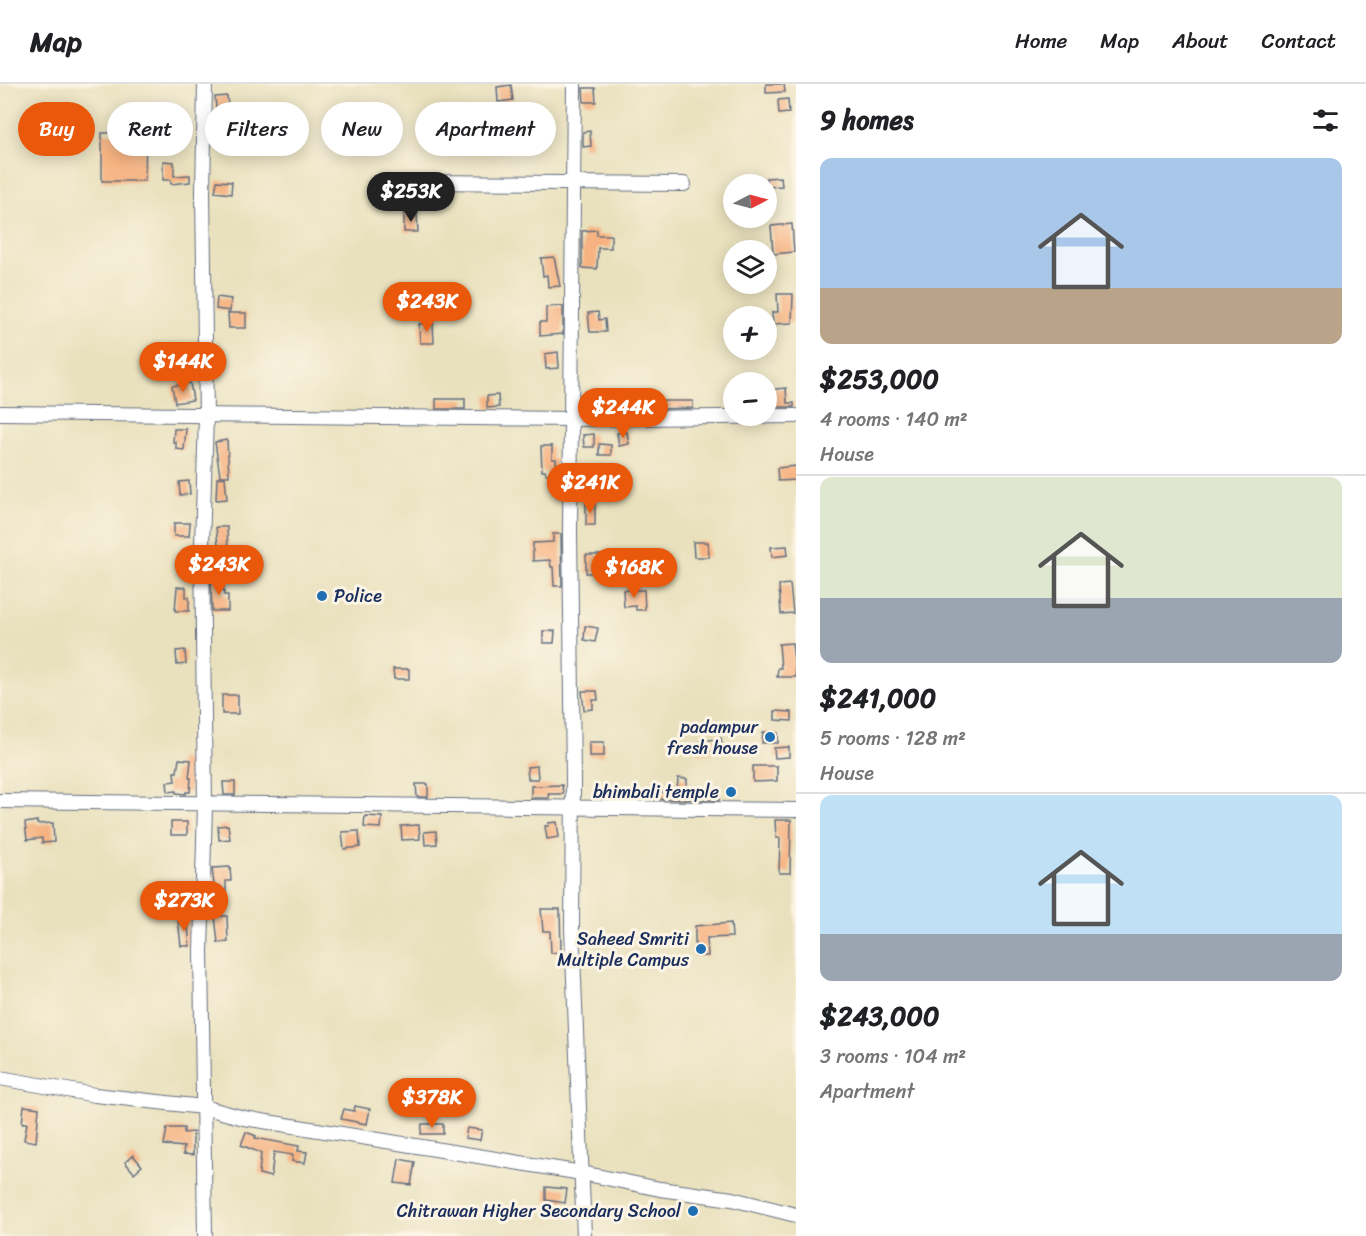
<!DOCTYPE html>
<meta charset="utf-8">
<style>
body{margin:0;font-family:Sriracha,sans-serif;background:#f2f2f2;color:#202124;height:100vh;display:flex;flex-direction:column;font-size:22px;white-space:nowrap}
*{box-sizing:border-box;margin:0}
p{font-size:20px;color:#757577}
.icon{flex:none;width:33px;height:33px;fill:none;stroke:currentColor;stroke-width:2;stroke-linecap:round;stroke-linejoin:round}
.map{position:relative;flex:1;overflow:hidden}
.drawer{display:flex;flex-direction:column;background:#fff;width:570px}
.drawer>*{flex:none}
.hud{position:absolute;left:18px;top:18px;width:570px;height:54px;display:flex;gap:12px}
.needle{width:39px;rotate:84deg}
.tools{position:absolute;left:723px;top:90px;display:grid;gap:12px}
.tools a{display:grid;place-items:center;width:54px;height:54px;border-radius:50%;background:#fff;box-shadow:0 3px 15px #0003;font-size:30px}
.price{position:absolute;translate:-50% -51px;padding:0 14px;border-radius:21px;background:#ea580c;color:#fff;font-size:20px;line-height:39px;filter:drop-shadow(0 2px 3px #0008)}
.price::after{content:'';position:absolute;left:50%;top:36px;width:18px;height:14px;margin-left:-9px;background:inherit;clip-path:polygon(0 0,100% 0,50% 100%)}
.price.on{background:#222;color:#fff}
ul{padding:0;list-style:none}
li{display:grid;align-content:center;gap:12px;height:318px;padding:0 24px}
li+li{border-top:2px solid #e0e0e0}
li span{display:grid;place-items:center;height:186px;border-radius:12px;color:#555}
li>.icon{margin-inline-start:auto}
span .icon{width:108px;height:108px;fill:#fffc;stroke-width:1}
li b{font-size:26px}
h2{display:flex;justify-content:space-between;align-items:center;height:72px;padding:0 24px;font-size:26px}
.tag{padding:0 21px;border-radius:27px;background:#fff;box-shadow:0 3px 15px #0003;font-size:21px;line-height:54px}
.tag.on{background:#ea580c;color:#fff}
header{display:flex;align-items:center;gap:36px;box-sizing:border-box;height:84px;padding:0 30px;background:#fff;border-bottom:2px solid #e0e0e0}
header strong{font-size:28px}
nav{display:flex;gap:33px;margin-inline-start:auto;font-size:21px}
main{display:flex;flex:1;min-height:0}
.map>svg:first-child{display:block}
</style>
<header>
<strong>Map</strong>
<nav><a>Home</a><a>Map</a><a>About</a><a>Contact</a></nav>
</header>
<main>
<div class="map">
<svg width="796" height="1152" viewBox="0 0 796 1152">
<rect width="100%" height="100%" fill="#fcf5e5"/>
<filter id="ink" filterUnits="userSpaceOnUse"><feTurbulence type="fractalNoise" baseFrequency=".0167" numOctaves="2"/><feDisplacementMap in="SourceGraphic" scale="12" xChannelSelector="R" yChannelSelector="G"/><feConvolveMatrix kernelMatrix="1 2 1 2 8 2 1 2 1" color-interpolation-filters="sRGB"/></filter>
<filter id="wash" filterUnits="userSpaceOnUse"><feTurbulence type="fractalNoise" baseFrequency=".008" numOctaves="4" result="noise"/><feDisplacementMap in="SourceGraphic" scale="24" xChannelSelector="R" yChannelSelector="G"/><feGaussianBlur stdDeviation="1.35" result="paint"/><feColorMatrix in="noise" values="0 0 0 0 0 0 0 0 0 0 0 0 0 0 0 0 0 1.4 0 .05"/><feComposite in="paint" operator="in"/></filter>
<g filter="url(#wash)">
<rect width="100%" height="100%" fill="#e9e1bd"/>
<g id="blocks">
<g fill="#f6b281">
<polygon points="766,0 784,0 785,8 766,9"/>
<polygon points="511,1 513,16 498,18 497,3"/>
<polygon points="583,4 595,4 596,18 584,18"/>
<polygon points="227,12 228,22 216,24 215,13"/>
<polygon points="788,15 789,29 779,30 778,16"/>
<polygon points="590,47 591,62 583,63 583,48"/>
<polygon points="102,49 146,49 145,97 102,97"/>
<polygon points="163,77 174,78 174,92 190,91 190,98 171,100 171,96 163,96"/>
<polygon points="781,93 782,102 766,103 766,94"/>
<polygon points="217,97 232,98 231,110 215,108"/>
<polygon points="404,129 417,129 418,148 404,148"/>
<polygon points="792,140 794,168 773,170 771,142"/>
<polygon points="597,146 597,151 611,151 611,164 598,164 597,185 582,184 582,147"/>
<polygon points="554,173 560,202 548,203 547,191 543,192 541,174"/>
<polygon points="777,210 793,210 792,239 773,240 772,228 778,228"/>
<polygon points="217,213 231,215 230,227 216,225"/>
<polygon points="563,222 563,250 540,252 540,238 546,238 546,223"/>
<polygon points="598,228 599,236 605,235 606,248 590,248 588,229"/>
<polygon points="228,229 246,229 246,244 229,244"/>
<polygon points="433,239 434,259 420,259 419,240"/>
<polygon points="558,268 559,284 546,285 545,270"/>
<polygon points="190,299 193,316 175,319 172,302"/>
<polygon points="786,304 787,319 794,319 794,323 767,323 766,306"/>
<polygon points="498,311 499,323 487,324 487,312"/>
<polygon points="650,311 651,321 638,322 636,325 613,325 613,316 637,315 637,313"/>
<rect x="436" y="315" width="29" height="10"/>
<polygon points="665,317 693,317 693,324 657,325 657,318"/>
<polygon points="174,345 186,345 184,366 176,365 176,358 173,358"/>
<polygon points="627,348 629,360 619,362 617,349"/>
<polygon points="594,350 594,363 584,363 583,351"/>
<polygon points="227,356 229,392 220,392 215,358"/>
<polygon points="599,360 611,361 611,371 599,371"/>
<polygon points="541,362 552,362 552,375 556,375 557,389 546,390 545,387 542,387"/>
<polygon points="796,382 796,396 778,397 777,384"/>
<polygon points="225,393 227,415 216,416 217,394"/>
<polygon points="189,397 190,410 180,411 179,398"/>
<rect x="586" y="419" width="9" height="22"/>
<polygon points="174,439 190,439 189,452 174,452"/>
<polygon points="216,443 227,443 228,468 226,494 217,493 219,469"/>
<polygon points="553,450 561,450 562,502 554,502 553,483 551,483 550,476 533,477 533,459 553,458"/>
<polygon points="693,458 708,458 709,473 694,473"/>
<polygon points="787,462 788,471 772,473 771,463"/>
<rect x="586" y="471" width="16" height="18"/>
<polygon points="223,495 224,511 228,511 228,527 212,527 211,496"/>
<polygon points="790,500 793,529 781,530 779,501"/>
<polygon points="177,503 186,503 186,513 189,513 189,527 175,527"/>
<polygon points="623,506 644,506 645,526 636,526 636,522 624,523"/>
<polygon points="585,542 598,544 595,558 584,556"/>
<polygon points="543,547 555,547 554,559 543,559"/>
<polygon points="792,559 796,593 777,593 778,584 781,584 779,560"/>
<polygon points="185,566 186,580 177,581 176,567"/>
<polygon points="393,585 409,585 409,595 394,595"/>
<polygon points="582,607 597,607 598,616 593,616 593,625 584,626"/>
<rect x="222" y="611" width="16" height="19"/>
<polygon points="775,627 792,628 792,637 775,636"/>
<polygon points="763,648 778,649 778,659 762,659"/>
<polygon points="721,654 723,666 699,669 698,658"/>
<rect x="589" y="658" width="15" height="14"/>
<polygon points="789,663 789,673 775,674 774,664"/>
<polygon points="179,675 191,676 189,694 191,694 190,708 186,708 186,710 176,709 176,707 168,708 167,698 175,697 174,688 177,688"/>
<polygon points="537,682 538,695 528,695 527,683"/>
<polygon points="753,682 777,682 777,697 753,698"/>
<polygon points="678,694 687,695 687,705 719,705 719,716 651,715 651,708 677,708"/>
<polygon points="223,698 235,698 235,711 224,711"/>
<polygon points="416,700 428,700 428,713 417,713"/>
<polygon points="562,701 563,710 548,710 549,714 531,714 531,702"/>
<polygon points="365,732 382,733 381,744 364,743"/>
<polygon points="775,736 791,736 790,789 779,789 780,754 776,754"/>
<polygon points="37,737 37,740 53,739 54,758 42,759 42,754 27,756 25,739"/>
<rect x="171" y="738" width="16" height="13"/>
<polygon points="557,738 559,753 547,755 545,742 549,742 548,739"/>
<polygon points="228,741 230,755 219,756 218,742"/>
<polygon points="419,741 420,755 402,756 401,742"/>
<polygon points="359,747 360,763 344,765 342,748"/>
<polygon points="436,747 437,760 425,761 424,748"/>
<polygon points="230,783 231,797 226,797 226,809 215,809 212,784"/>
<polygon points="541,825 560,825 561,868 551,869 550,847 543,847"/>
<polygon points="215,832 227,832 228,858 218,859"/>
<polygon points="187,833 190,862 181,862 178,835"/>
<polygon points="731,839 732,853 707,854 708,872 695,872 695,842"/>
<polygon points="24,1022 39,1024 36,1058 24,1056 27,1039 22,1039"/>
<polygon points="355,1022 370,1025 367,1040 341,1035 344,1025 354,1027"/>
<polygon points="422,1040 443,1040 443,1050 421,1050"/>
<polygon points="167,1044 184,1044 184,1049 193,1048 193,1071 183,1070 184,1063 164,1061"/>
<polygon points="467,1044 482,1046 480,1056 465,1054"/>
<polygon points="246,1048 256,1052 255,1054 299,1062 298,1067 307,1068 305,1079 292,1077 293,1071 274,1068 271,1093 259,1090 261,1069 241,1061"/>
<polygon points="133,1071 142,1082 134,1089 125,1078"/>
<polygon points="399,1075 415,1078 411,1101 395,1099"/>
<polygon points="546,1103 567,1105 565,1119 546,1116"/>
</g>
</g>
</g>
<g filter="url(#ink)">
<use href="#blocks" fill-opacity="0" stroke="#636d7f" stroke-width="1.5"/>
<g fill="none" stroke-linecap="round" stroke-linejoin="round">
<defs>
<g id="minor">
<polyline points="574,0 570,447 573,694 572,844 584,1152"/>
<polyline points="419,98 684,100"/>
<polyline points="0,329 572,335 796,332"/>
<polyline points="0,717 796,726"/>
<polyline points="0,994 95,1011 203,1023 244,1034 582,1089 660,1105 732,1115 796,1131"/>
<polyline points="205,1152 201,867 205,721 202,462 206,332 203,109 205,0"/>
</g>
</defs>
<use href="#minor" stroke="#636d7f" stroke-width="16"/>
<use href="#minor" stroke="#fff" stroke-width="14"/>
</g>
</g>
<g fill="#1f6fb2" stroke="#fcf5e5" stroke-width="2">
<circle cx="322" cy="512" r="6"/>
<circle cx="770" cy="653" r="6"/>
<circle cx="731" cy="708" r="6"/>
<circle cx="701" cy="865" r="6"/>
<circle cx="693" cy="1127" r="6"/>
</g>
<g text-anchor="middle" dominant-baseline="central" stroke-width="6" stroke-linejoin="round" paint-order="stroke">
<g font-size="18" fill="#1b2f5e" stroke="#fcf5e5" text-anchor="end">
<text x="334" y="512" text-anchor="start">Police</text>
<text x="758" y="643">padampur<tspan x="758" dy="21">fresh house</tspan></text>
<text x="719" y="708">bhimbali temple</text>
<text x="689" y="855">Saheed Smriti<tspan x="689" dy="21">Multiple Campus</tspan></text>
<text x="681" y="1127">Chitrawan Higher Secondary School</text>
</g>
</g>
</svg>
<div class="tools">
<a><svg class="needle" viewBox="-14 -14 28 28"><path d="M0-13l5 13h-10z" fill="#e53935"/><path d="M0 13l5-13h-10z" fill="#757577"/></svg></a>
<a><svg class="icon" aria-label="layers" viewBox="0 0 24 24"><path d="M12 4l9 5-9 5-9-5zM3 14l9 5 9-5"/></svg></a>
<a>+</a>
<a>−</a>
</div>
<b class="price on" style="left:411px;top:139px">$253K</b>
<b class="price" style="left:427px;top:249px">$243K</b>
<b class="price" style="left:183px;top:309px">$144K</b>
<b class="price" style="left:623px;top:355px">$244K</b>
<b class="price" style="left:590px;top:430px">$241K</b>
<b class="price" style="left:219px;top:512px">$243K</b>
<b class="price" style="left:634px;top:515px">$168K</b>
<b class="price" style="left:184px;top:848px">$273K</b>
<b class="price" style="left:432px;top:1045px">$378K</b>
<div class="hud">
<a class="tag on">Buy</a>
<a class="tag">Rent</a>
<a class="tag">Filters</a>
<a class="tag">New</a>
<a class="tag">Apartment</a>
</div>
</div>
<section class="drawer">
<h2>9 homes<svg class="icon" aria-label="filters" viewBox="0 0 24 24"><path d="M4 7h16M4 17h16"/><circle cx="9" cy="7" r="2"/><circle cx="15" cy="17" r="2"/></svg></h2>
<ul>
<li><span style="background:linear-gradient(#a9c7e8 70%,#b9a48a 0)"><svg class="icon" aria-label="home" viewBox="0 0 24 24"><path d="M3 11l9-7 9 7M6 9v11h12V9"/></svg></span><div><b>$253,000</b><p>4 rooms · 140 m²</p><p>House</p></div></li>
<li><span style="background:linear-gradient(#dfe7d0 65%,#9aa5b1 0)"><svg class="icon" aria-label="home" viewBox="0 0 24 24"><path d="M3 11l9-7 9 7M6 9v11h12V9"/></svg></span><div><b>$241,000</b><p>5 rooms · 128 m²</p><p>House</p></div></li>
<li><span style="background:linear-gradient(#bfe0f5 75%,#9aa5b1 0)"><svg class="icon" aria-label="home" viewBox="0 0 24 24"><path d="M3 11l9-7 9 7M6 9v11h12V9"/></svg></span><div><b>$243,000</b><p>3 rooms · 104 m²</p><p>Apartment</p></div></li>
</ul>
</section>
</main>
